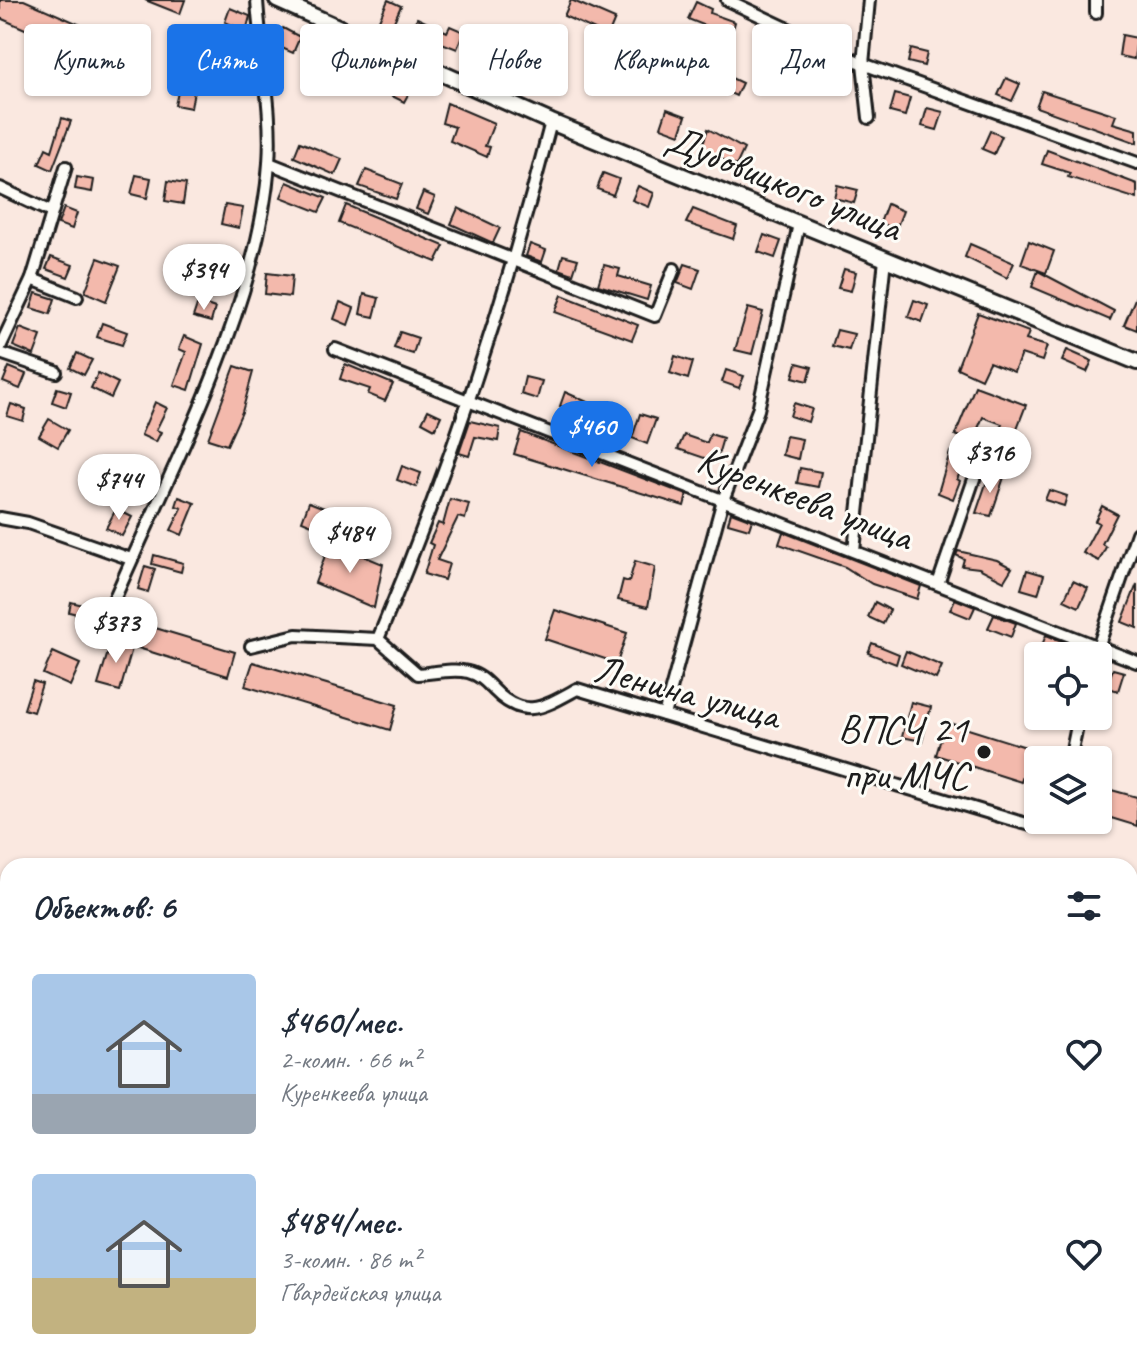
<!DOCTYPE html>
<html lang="ru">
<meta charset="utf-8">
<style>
body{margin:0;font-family:Caveat,sans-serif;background:#f2f2f3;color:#1f2937;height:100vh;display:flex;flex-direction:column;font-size:30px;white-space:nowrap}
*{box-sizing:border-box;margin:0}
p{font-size:26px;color:#747a83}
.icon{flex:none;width:44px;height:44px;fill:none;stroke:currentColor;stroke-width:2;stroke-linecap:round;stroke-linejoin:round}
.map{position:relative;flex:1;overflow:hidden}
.panel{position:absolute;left:0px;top:858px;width:1138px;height:514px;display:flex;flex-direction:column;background:#fff;border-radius:24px 24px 0 0;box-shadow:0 2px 6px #0004}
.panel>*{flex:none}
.top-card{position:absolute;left:24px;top:24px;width:1090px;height:72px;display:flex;gap:16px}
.buttons{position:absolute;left:1024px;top:642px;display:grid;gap:16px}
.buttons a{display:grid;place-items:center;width:88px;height:88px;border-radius:8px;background:#fff;box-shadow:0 2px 6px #0004;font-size:40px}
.price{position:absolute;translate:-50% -68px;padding:0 18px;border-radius:28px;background:#fff;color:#222;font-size:26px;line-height:52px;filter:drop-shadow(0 2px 4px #0008)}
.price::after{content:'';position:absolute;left:50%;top:48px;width:24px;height:18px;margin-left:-12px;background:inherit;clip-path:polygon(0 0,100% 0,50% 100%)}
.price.active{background:#1a73e8;color:#fff}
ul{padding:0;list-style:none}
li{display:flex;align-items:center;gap:24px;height:200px;padding:0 32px}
li span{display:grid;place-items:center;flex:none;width:224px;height:160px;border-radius:8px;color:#555}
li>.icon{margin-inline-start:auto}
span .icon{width:96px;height:96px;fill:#fffc;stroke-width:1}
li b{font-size:34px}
h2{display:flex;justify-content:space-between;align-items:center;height:96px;padding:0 32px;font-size:34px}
.pill{padding:0 28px;border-radius:8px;background:#fff;box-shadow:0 2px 6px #0004;font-size:28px;line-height:72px}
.pill.active{background:#1a73e8;color:#fff}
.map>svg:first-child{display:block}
</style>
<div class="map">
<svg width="1137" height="1371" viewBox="0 0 1137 1371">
<rect width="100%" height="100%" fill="#fae8e0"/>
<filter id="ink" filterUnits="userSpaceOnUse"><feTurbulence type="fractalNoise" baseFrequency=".0125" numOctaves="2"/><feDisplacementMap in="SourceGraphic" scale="16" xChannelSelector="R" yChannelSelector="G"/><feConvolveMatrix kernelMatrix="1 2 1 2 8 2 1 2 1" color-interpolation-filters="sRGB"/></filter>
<g filter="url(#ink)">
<g fill="#b3d995" stroke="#687a58" stroke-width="2">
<polygon points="0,1122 8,1124 8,1261 0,1260"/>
<polygon points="0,1280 8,1282 8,1364 512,1364 556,1371 0,1371"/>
</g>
<g fill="#f3b9ac" stroke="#1c1c1c" stroke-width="2">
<polygon points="0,0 24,0 90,29 80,53 0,18"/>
<polygon points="145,0 185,0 180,14"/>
<polygon points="388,0 401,6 392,26 379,20"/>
<polygon points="571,0 615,19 608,36 564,16"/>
<polygon points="696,2 711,9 710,13 735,22 731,36 688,19"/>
<polygon points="230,8 250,16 245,36 249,37 247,52 239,51 236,59 232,58 237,27 225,22"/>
<polygon points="417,18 447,32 450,26 464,32 457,49 411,31"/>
<polygon points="283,28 300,37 293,53 275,45"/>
<polygon points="1122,35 1137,38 1134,59 1119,56"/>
<polygon points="778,39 816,59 810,72 771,54"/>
<polygon points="479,44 504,57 508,48 557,71 552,84 473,55"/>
<polygon points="182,48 201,51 191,108 175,105 184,67 180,67"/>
<polygon points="911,49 927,53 924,66 908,62"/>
<polygon points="684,59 702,68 695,82 677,73"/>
<polygon points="358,66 375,73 368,89 352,82"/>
<polygon points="832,69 846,73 841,91 827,87"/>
<rect x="235" y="73" width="14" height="17"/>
<polygon points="725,75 742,83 736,96 719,88"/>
<polygon points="1006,78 1020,84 1012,101 998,95"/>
<polygon points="394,81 411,89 404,102 388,94"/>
<polygon points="1042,91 1116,115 1113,123 1137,130 1137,143 1036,107"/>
<polygon points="895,94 910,98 905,116 890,112"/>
<polygon points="447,103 494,123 485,146 490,147 487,157 450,141 455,127 442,123"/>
<polygon points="927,108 943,112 937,130 922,126"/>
<polygon points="667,109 686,116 680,134 661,127"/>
<polygon points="62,118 71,121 52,170 39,164 46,148 52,151"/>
<polygon points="708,129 744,149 736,166 701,149"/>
<polygon points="990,131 1002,136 994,154 982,149"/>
<polygon points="300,142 342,159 335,175 294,157"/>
<polygon points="1047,150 1137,184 1137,199 1068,177 1070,173 1042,164"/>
<polygon points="366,170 402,184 396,199 359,186"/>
<polygon points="603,173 619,179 613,195 597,189"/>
<polygon points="136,175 151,178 147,198 131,194"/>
<polygon points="77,177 94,180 92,192 75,189"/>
<polygon points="168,181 186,184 183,204 165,201"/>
<polygon points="287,182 326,198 319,212 281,197"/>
<polygon points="837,185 858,190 854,203 834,198"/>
<polygon points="638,186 654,193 649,207 632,200"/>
<polygon points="423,192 435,197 428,214 416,209"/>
<polygon points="887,204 903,211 896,229 880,223"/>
<polygon points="225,205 243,208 239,228 221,224"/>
<polygon points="346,205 444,246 436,262 339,223"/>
<polygon points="64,208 77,213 72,229 58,224"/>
<polygon points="458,208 500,228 493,243 451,224"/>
<polygon points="693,209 737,226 733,239 686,223"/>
<polygon points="764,235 781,241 775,258 758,252"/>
<polygon points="1029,241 1054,251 1046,273 1021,264"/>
<polygon points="530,244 546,250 542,262 526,256"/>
<polygon points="970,244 1014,263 1007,278 965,257"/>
<polygon points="218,249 239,256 233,275 211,268"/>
<polygon points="563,255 578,259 573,274 559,269"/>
<polygon points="51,257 73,265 68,277 46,269"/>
<polygon points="98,258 120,266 106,301 85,292"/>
<polygon points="685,264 700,269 693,289 677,283"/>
<polygon points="604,265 620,269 618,276 651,286 647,300 598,285"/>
<polygon points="844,269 856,272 851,291 838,288"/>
<polygon points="1038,271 1114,311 1110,320 1032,287"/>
<polygon points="267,273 292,276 290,297 265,294"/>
<polygon points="36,293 55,299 50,314 31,308"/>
<polygon points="364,294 379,298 374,317 360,314"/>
<polygon points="1137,294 1137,330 1124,325"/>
<polygon points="562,295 638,325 632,340 555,312"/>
<polygon points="914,300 928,305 922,322 908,317"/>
<polygon points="198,302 215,308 211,322 193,317"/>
<polygon points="340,302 354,308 348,325 334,319"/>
<polygon points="748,308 763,312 752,354 735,350"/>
<polygon points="978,313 1029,332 1026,340 1047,346 1042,361 1021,354 1014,372 989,362 981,379 957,368"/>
<polygon points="102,323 127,332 122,345 97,337"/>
<polygon points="20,328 41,336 34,355 13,346"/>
<polygon points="837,330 854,334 849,350 832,346"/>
<polygon points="400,332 418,338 413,354 394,348"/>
<polygon points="184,336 203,344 189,390 174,385 186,352 179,349"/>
<polygon points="1067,350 1092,361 1087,372 1062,361"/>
<polygon points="77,353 92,360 84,375 70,368"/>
<polygon points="675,356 693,362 688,379 670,373"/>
<polygon points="797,363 812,367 808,381 793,377"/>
<polygon points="345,364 393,384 385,401 368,394 370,389 340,379"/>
<polygon points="235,366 253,372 242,412 227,445 208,439"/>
<polygon points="9,367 26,374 20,389 3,382"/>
<polygon points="726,370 744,376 739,388 722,382"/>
<polygon points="98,373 118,383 111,398 91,388"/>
<polygon points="525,377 542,381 537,399 521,394"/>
<polygon points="975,386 1026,405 1011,444 1014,445 1010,456 993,450 1002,424 983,417 972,442 955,435"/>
<polygon points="57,388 71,392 66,407 52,402"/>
<polygon points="565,392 614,414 608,430 595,425 597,418 560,406"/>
<polygon points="155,402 167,408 156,430 161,432 156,442 141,435"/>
<polygon points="794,403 812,409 808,422 790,416"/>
<polygon points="11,404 26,409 23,421 7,416"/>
<polygon points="428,410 441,416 435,429 422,422"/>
<polygon points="640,414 656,419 647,444 632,438"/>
<polygon points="49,419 68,430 58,447 39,436"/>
<polygon points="470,421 500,428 498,441 475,437 469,456 459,453"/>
<polygon points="521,432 687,495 684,506 514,454"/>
<polygon points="710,434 723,438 716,462 678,449 684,435 707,443"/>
<polygon points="786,436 802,439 798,459 782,455"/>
<polygon points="950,452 966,461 957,479 960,481 953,499 938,493"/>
<polygon points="402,466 421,473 416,487 397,480"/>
<polygon points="800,468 821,472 818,487 797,483"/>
<polygon points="126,472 145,479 138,495 120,487"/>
<polygon points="990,472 1004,477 991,516 976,513"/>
<polygon points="1049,490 1067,496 1064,506 1045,500"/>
<polygon points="179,497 195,503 182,535 171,530 182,508 176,506"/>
<polygon points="450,499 469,504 465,519 458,517 437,560 449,564 444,580 424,574 433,545 429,543 438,523 443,525"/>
<polygon points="309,502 332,511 324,530 302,521"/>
<polygon points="1102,506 1117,514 1102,544 1106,547 1099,561 1083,553 1099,523 1095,521"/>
<polygon points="116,509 132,517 122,536 106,528"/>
<polygon points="731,512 752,520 749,529 728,523"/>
<polygon points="783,532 921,586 917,599 872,584 845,567 779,544"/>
<polygon points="330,542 383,564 374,608 315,583"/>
<polygon points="958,551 997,560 1012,568 1004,581 979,568 962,566 964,559 956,555"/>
<polygon points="154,555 183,563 181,572 152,564"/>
<polygon points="635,561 655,567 648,607 618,600 623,580 629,582"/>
<polygon points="145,566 155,569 148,592 138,589"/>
<polygon points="1027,570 1044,575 1038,594 1021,589"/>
<polygon points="1073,581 1088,588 1079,607 1064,600"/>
<polygon points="1137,584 1137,628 1122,622"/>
<polygon points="955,599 975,607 970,618 950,610"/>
<polygon points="71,602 95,608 93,618 69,612"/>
<polygon points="875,602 890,610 883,624 868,617"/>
<polygon points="555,610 627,633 617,663 545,639"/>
<polygon points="994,615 1016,623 1011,637 988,628"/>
<polygon points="142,624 235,652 228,676 135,647"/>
<polygon points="1046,635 1067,643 1063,656 1038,656"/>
<polygon points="112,639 133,645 120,691 98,685"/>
<polygon points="872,643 899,654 896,664 868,653"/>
<polygon points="906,651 942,666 936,679 901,664"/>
<polygon points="53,652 80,664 70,686 43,674"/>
<polygon points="253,662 397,705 390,730 245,686"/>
<polygon points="1113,669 1124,672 1118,691 1106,687"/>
<polygon points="33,681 42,684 33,712 24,709"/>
<polygon points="911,702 931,707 922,741 902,737"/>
<polygon points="946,722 1032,749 1021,782 936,755"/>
<polygon points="1104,788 1137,797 1137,826 1098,814"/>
</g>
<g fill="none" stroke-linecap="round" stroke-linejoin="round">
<defs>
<g id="street">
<polyline points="727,0 863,64 1137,163"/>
<polyline points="869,0 863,64 869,118"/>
<polyline points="1096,0 1096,13"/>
<polyline points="269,163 655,316 674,269"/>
<polyline points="0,188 51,212"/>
<polyline points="32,279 77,297"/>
<polyline points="0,347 32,279 66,167"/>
<polyline points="335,349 1137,662"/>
<polyline points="0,353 56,372"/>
<polyline points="0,518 28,523 131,559"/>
<polyline points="854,551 885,259"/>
<polyline points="938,584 987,441"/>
<path d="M104,623C163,483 258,314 269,163C273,109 260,54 257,0"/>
<path d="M378,639C449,471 506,298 551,122"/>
<path d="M251,646L296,635L378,639L418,674C433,673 454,668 468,672C480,675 486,682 494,690C524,721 544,707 577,689L1016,821L1031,825L1040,820"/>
<polyline points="1095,656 1137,533"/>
<polyline points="664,715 723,500 758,410 799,224"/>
<polyline points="1070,760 1079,716"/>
</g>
<polyline id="secondary" points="277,0 551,122 1137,362"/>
</defs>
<use href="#street" stroke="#1c1c1c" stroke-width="16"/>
<use href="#secondary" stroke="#1c1c1c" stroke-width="20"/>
<use href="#street" stroke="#fdfcf7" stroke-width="10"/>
<use href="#secondary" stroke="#fdfcf7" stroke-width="14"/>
</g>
</g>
<circle fill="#1c1c1c" stroke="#fdfcf7" stroke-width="3" cx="984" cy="752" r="8"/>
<g text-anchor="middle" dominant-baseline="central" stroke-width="6" stroke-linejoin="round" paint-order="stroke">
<g font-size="40" fill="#1c1c1c" stroke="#fdfcf7">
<text transform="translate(784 183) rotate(22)">Дубовицкого улица</text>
<text transform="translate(805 498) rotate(21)">Куренкеева улица</text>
<text transform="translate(687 692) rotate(15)">Ленина улица</text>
</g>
<g font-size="40" fill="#1c1c1c" stroke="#fdfcf7" text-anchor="end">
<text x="968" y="729">ВПСЧ 21<tspan x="968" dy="46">при МЧС</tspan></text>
</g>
</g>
</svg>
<div class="buttons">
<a><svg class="icon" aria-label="locate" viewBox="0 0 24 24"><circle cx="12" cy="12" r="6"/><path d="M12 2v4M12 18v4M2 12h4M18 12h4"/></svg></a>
<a><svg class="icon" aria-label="layers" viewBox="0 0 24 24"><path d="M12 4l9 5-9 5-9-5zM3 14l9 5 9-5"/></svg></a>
</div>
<b class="price" style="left:204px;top:312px">$394</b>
<b class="price active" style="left:592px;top:469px">$460</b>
<b class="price" style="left:990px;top:495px">$316</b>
<b class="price" style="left:119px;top:522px">$744</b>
<b class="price" style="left:350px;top:575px">$484</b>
<b class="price" style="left:116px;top:665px">$373</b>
<div class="top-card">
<a class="pill">Купить</a>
<a class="pill active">Снять</a>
<a class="pill">Фильтры</a>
<a class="pill">Новое</a>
<a class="pill">Квартира</a>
<a class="pill">Дом</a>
</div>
<section class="panel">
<h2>Объектов: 6<svg class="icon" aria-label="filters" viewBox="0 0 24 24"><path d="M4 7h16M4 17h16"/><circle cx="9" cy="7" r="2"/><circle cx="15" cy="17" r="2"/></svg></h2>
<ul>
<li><span style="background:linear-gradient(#a9c7e8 75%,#9aa5b1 0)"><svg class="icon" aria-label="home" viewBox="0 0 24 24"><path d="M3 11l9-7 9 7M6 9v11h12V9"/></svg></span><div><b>$460/мес.</b><p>2-комн. · 66 m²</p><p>Куренкеева улица</p></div><svg class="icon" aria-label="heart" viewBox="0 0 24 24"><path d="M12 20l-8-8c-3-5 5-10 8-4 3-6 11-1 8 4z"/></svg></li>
<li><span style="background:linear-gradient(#a9c7e8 65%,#c2b280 0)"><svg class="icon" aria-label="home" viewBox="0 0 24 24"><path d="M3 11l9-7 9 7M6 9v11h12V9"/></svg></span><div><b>$484/мес.</b><p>3-комн. · 86 m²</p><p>Гвардейская улица</p></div><svg class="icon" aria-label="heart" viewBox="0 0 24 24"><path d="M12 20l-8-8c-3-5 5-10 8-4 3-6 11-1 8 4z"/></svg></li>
</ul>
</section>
</div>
